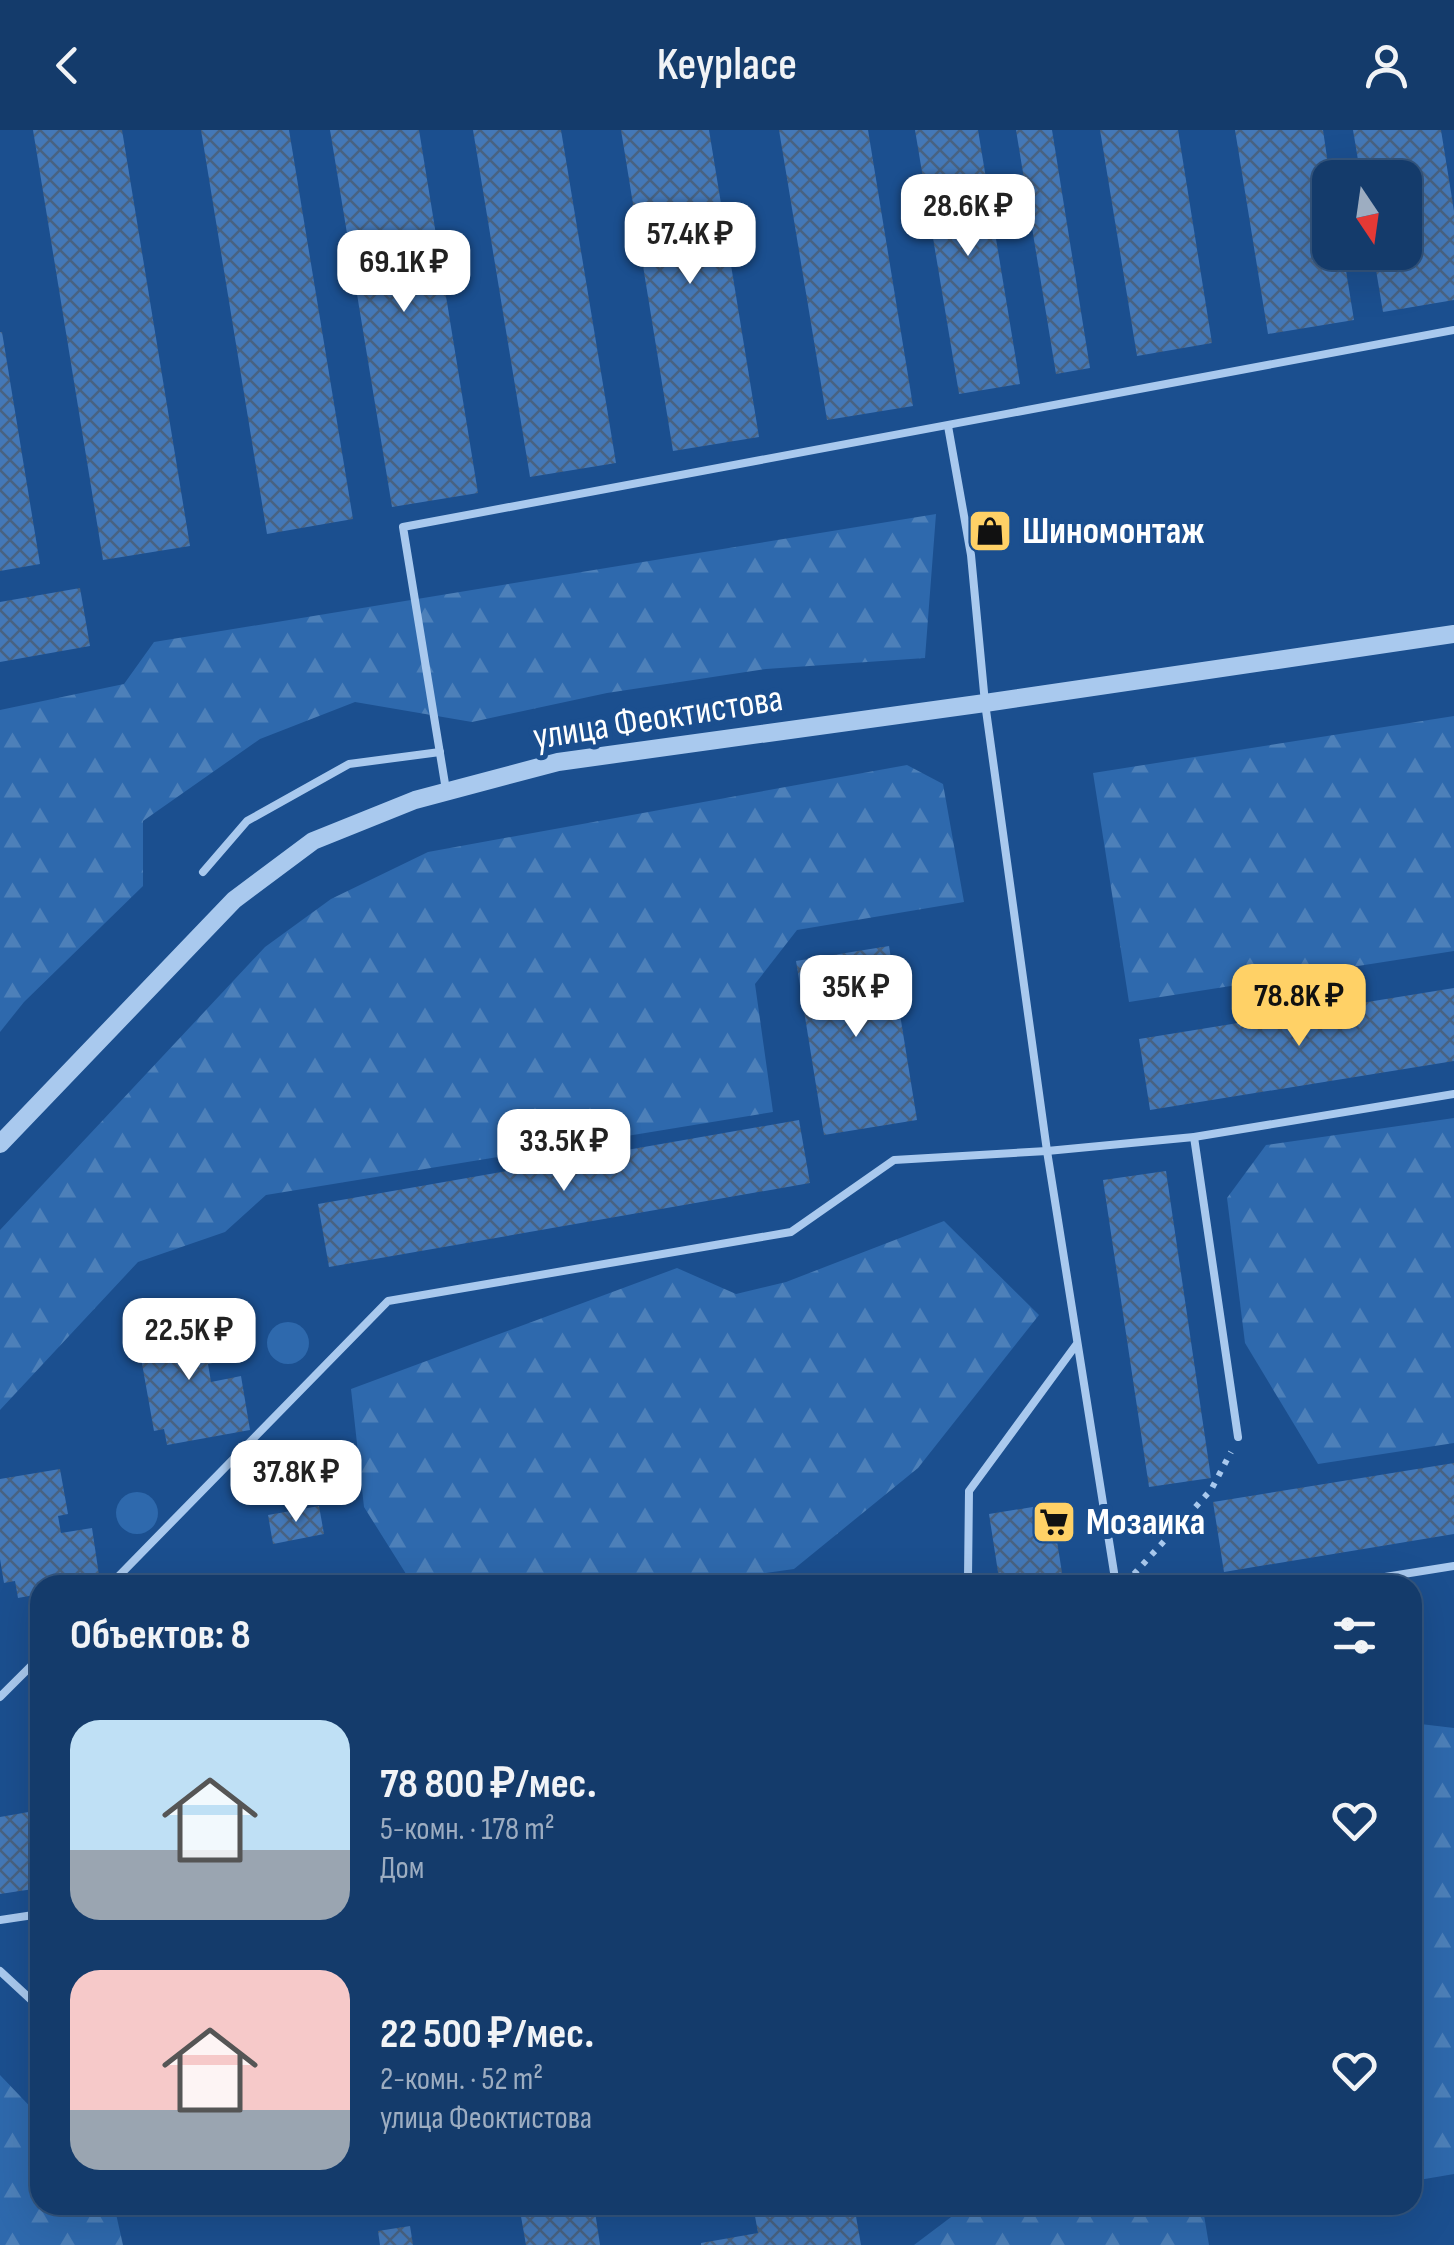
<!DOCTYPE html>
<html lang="ru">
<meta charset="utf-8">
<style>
body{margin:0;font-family:"Sofia Sans Condensed",sans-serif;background:#1d4271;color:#f1f3f6;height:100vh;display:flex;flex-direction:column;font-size:38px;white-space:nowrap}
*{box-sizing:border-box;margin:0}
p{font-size:32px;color:#9dadc1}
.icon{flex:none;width:55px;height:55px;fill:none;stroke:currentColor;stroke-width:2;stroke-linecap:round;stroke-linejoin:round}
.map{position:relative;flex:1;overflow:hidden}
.details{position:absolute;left:30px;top:1445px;width:1392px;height:640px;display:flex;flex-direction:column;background:#143b6b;border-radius:30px;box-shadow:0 10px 40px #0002,0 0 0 2px #33557e}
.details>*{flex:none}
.needle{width:65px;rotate:167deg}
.fabs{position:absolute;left:1312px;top:30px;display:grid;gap:20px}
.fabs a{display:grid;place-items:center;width:110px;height:110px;border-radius:20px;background:#143b6b;box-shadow:0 10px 40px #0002,0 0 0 2px #33557e;font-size:50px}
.price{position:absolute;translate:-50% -85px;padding:0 22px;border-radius:20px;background:#fff;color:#222;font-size:32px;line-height:65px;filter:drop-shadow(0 2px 5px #0008)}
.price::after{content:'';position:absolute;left:50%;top:60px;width:30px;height:22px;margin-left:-15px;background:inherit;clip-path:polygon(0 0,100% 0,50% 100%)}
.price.current{background:#ffd166;color:#111}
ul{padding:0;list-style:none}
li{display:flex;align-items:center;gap:30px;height:250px;padding:0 40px}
li span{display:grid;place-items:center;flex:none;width:280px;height:200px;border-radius:30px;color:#555}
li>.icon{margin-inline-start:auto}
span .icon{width:120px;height:120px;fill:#fffc;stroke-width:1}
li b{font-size:42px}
h2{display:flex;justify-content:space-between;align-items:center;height:120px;padding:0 40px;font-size:42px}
header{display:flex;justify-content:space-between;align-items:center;height:130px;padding:0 40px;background:#143b6b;font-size:45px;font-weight:600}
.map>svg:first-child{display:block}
</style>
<header><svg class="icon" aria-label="back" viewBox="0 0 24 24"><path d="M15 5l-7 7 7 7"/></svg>Keyplace<svg class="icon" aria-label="person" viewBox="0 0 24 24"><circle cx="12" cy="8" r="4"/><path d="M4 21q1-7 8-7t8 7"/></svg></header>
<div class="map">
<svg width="1454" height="2115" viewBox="0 0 1454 2115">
<defs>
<pattern id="forest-firs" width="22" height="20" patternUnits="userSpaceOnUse" patternTransform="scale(2.5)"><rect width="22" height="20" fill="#2e69ad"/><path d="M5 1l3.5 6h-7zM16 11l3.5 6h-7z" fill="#4d80b9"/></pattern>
<pattern id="building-cross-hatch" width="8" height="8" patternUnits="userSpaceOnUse" patternTransform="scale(2.5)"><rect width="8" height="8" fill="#4478b7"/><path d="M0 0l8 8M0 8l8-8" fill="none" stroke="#486282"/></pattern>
</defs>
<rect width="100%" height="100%" fill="#1b4f8f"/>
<g fill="#2e69ad">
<circle cx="288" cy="1213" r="21"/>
<circle cx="137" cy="1383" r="21"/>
</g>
<g fill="url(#forest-firs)">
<polygon points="936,384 925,528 766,539 607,563 472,592 355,572 260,609 143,691 143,756 24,872 0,902 0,580 124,554 154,512"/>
<polygon points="1454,586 1454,821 1129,872 1093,643"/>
<polygon points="907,635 943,654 964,772 797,800 755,854 773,982 266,1065 225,1102 138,1132 0,1280 0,1100 265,817 331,769 428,722"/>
<polygon points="1454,988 1454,1313 1318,1334 1245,1213 1227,1068 1266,1015"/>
<polygon points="944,1091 1039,1185 918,1338 794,1439 683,1455 413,1455 364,1377 351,1259 677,1138 736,1164 786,1152"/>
<polygon points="1412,1593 1454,1598 1454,2044 1413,2051"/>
<polygon points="0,1945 40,1987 40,2075 114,2075 123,2115 0,2115"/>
<polygon points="967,2075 1266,2075 1204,2085 1209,2115 914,2115"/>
</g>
<g fill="url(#building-cross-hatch)">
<polygon points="33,0 122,0 190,416 103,430"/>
<polygon points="201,0 289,0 353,389 267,404"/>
<polygon points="330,0 419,0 478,363 392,377"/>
<polygon points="473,0 561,0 616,333 530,347"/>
<polygon points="621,0 709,0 759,307 673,321"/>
<polygon points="779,0 868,0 913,276 827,290"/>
<polygon points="915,0 978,0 1020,254 959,264"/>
<polygon points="1016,0 1052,0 1090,238 1056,244"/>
<polygon points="1100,0 1178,0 1212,213 1137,226"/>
<polygon points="1235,0 1323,0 1330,48 1330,122 1343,122 1354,190 1268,204"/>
<polygon points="1353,0 1441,0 1454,81 1454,170 1383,182 1373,122 1405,122 1405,48 1361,48"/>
<polygon points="0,202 2,202 40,434 0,441"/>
<polygon points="80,458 90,516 0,532 0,472"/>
<polygon points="889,816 917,990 824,1005 796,831"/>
<polygon points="1454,858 1454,931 1150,980 1139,909"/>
<polygon points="799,990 810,1053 329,1137 318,1074"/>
<polygon points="1166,1041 1211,1348 1149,1357 1103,1050"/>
<polygon points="209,1186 218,1232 208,1234 211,1252 241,1246 250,1300 167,1315 164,1299 154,1301 136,1200"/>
<polygon points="1454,1333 1454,1404 1224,1442 1213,1372"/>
<polygon points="60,1339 68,1384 58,1386 61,1403 92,1398 100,1452 87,1455 40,1455 40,1464 18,1468 15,1451 4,1453 0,1429 0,1349"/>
<polygon points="1051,1374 1064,1455 1000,1455 989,1384"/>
<polygon points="319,1376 324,1404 273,1414 268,1385"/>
<polygon points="40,1680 40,1758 0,1764 0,1687"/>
<polygon points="519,2075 594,2075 600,2115 526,2115"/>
<polygon points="753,2075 854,2075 861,2115 701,2115 701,2113 758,2103"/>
<polygon points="410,2096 413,2115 380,2115 378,2101"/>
</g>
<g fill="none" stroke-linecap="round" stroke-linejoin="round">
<polyline stroke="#a9c9ee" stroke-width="6" stroke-dasharray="5 8" stroke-linecap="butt" points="1134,1444 1211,1360 1231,1322"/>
<g stroke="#a9c9ee" stroke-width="8">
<polyline points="948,296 971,425 985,573 1047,1021 1116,1455"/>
<polyline points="446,660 403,397 1454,200"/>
<polyline points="203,742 247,691 349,634 440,622"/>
<polyline points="1194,1007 1238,1307"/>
<polyline points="968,1448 969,1361 1076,1215"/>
<polyline points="110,1455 388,1171 791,1102 894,1030 1047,1021 1194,1007 1454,964"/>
<polyline points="1335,1455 1454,1436"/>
<polyline points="0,1567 40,1527"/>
<polyline points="0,1790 40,1784"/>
<polyline points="0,1841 40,1878"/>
</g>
<polyline stroke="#a9c9ee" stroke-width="18" points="0,1014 234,770 313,711 415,670 558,632 985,573 1454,504"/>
</g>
<defs>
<symbol id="shop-square" viewBox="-11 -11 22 22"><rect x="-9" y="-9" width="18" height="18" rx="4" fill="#ffd166" stroke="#1b4f8f"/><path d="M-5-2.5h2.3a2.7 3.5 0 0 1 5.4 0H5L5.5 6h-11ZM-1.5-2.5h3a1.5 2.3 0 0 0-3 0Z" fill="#111"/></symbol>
<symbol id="supermarket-square" viewBox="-11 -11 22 22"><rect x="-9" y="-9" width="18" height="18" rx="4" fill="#ffd166" stroke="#1b4f8f"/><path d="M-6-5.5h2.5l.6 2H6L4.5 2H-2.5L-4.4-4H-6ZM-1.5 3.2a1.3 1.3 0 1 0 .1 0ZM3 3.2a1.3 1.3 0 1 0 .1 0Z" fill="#111"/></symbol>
</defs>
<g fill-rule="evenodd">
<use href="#shop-square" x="965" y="376" width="50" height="50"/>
<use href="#supermarket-square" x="1029" y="1367" width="50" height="50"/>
</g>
<g text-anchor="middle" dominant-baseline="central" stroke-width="10" stroke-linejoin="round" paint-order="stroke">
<g font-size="38" font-weight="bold" fill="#fff" stroke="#1b4f8f" text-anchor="start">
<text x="1022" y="401">Шиномонтаж</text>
<text x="1086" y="1392">Мозаика</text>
</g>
<g font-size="38" fill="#fff" stroke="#1b4f8f">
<text transform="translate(658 588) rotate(-9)">улица Феоктистова</text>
</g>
</g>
</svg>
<div class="fabs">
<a><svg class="needle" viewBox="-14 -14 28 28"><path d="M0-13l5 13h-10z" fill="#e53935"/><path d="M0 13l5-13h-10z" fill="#9dadc1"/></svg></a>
</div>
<b class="price" style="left:968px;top:129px">28.6K ₽</b>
<b class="price" style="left:690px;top:157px">57.4K ₽</b>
<b class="price" style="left:404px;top:185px">69.1K ₽</b>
<b class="price" style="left:856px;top:910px">35K ₽</b>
<b class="price current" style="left:1299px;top:919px">78.8K ₽</b>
<b class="price" style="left:564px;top:1064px">33.5K ₽</b>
<b class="price" style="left:189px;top:1253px">22.5K ₽</b>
<b class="price" style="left:296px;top:1395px">37.8K ₽</b>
<section class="details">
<h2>Объектов: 8<svg class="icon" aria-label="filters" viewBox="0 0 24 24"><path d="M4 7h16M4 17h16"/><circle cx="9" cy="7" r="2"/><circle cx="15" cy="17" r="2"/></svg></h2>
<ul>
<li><span style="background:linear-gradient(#bfe0f5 65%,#9aa5b1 0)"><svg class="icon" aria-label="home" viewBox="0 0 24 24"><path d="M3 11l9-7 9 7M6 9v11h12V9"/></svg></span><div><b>78 800 ₽/мес.</b><p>5-комн. · 178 m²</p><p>Дом</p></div><svg class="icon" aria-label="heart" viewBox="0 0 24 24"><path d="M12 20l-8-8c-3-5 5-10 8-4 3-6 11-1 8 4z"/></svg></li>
<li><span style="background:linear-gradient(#f6c9c9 70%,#9aa5b1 0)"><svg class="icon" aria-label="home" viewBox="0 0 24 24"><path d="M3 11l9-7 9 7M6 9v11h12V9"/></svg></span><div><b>22 500 ₽/мес.</b><p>2-комн. · 52 m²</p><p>улица Феоктистова</p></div><svg class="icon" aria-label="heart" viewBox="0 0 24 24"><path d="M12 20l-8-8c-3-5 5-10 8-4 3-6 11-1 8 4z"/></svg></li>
</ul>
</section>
</div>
